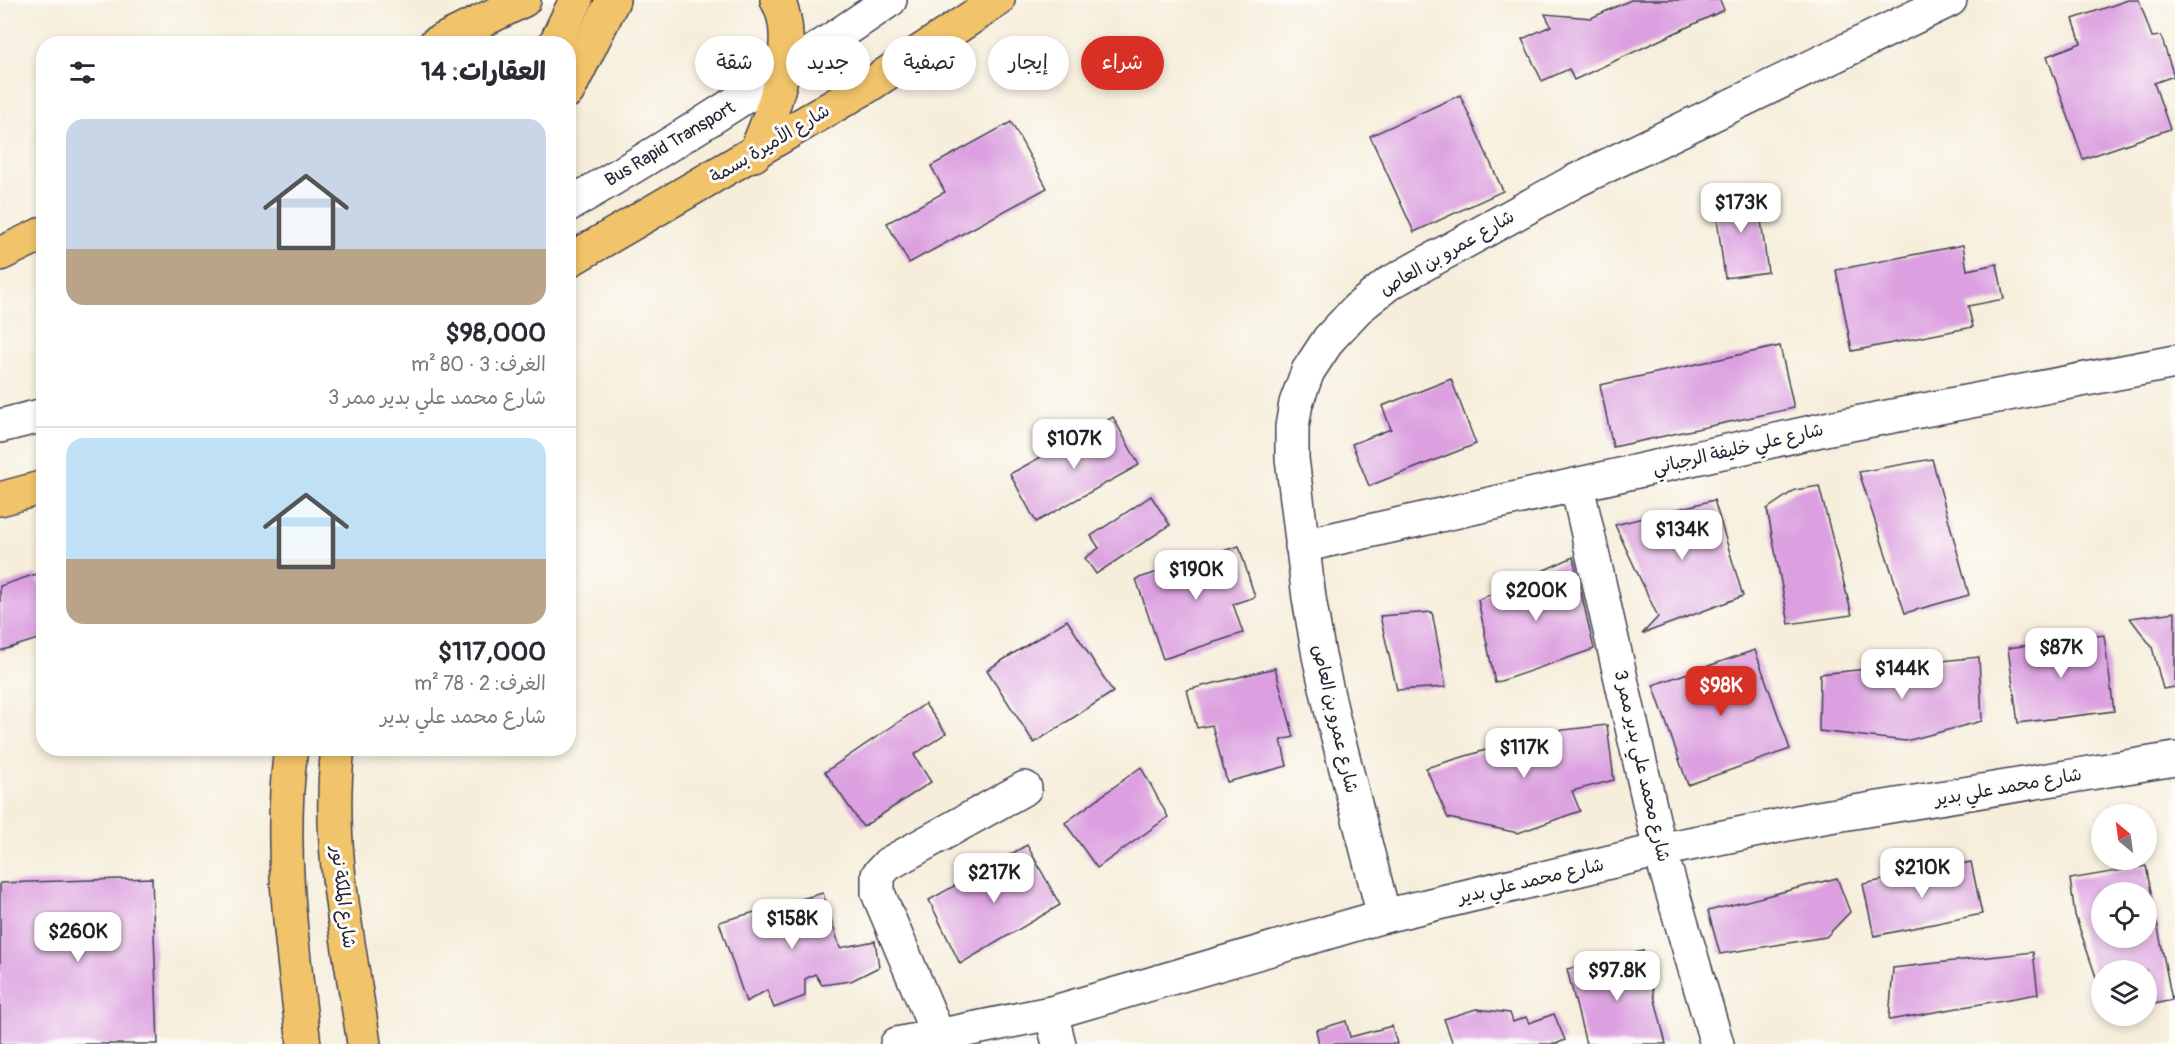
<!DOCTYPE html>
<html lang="ar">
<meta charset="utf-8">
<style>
body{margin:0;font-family:Pangolin,"Playpen Sans Arabic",sans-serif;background:#f7f7f7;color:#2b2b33;direction:rtl;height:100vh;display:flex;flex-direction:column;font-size:22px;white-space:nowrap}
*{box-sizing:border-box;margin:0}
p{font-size:20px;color:#7c7c81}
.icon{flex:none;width:33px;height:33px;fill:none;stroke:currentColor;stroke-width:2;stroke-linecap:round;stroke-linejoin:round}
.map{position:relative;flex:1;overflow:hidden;direction:ltr}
.side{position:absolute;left:36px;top:36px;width:540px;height:720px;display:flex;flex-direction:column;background:#fff;border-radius:24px;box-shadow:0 3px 9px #0003;direction:rtl}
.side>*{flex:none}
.banner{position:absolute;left:594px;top:36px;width:570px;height:54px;direction:rtl;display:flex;gap:12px}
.needle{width:39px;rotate:331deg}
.tools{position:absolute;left:2091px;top:804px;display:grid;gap:12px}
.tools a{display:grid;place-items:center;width:66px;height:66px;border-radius:50%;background:#fff;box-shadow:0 3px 9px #0003;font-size:30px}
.price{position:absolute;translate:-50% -51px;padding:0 14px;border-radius:12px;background:#fff;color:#222;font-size:20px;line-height:39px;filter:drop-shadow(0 2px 3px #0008)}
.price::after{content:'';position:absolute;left:50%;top:36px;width:18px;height:14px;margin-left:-9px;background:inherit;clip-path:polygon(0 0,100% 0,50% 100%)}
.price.selected{background:#d93025;color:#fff}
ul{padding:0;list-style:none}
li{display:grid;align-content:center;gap:12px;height:318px;padding:0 30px}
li+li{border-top:2px solid #e1e1e2}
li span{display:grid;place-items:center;height:186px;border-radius:18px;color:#555}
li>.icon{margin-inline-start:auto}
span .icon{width:108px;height:108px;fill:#fffc;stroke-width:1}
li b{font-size:26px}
h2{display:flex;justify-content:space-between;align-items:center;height:72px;padding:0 30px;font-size:26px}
.tag{padding:0 21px;border-radius:27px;background:#fff;box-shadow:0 3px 9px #0003;font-size:21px;line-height:54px}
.tag.selected{background:#d93025;color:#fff}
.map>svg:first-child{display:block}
</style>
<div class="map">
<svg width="2175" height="1044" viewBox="0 0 2175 1044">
<rect width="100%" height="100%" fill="#fdfcf7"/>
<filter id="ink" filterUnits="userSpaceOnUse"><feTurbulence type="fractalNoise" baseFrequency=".0167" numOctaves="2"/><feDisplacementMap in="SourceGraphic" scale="12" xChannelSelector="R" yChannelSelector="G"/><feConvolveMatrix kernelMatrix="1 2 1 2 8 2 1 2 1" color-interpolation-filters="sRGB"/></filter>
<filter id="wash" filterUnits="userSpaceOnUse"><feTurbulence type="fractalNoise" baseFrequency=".008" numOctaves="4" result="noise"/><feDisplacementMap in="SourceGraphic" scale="24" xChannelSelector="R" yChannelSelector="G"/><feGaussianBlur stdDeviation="1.35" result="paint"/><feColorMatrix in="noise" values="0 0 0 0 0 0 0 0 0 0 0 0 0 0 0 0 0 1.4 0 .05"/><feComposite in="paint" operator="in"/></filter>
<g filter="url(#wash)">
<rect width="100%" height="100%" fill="#f6eedb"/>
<g id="blocks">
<g fill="#dca0e0" fill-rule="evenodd">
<polygon points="1631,0 1720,0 1724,10 1574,80 1569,69 1542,81 1522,39 1551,26 1545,14 1591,18"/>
<polygon points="2128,0 2139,0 2152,37 2161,36 2174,76 2154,83 2170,129 2083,159 2047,56 2081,43 2073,19"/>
<polygon points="1460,95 1503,191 1414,232 1370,136"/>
<polygon points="1011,122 1047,188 909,263 887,223 945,192 931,166"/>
<polygon points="1757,191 1768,272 1725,278 1714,196"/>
<polygon points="1963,245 1967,270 1997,264 2004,299 1968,306 1973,327 1852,351 1836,270"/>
<polygon points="1780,346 1794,408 1613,447 1600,385"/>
<polygon points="1451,379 1476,444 1369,486 1352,444 1391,429 1382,406"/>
<polygon points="1113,417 1139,465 1036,522 1010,474"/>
<polygon points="1932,459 1969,595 1905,613 1859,472"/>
<polygon points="1819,486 1852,615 1789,624 1767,509 1795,490"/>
<polygon points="1151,496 1170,525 1096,574 1085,558 1099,548 1091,536"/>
<polygon points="1714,500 1743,596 1642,634 1658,617 1615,525"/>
<polygon points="1239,546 1255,597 1233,604 1243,633 1163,659 1136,579"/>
<polygon points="1573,557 1594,649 1495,683 1478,600"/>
<polygon points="36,574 44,598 44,637 0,651 0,586"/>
<polygon points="1432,612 1446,687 1397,690 1380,616"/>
<polygon points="2175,612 2175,687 2163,689 2152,647 2130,618"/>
<polygon points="1067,620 1113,692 1034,743 987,670"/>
<polygon points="2104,635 2114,711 2018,723 2008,648"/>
<polygon points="1755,650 1790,749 1688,785 1653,685"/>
<polygon points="1979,657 1982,721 1906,741 1819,731 1820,674"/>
<polygon points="1275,668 1294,737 1281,740 1287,766 1227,782 1212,725 1197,728 1187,690"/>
<polygon points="925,704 946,733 914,755 931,782 863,827 825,772"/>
<polygon points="1607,725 1614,780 1572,791 1580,811 1518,833 1448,818 1426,768 1546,732"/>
<polygon points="1141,767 1168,817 1097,868 1065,823"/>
<polygon points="1027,845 1060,905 960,964 929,900"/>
<polygon points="1971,862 1982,914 1874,936 1863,884"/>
<path d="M2146,866L2172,1000L2146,1006V970H2102L2101,992L2075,915L2070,879ZM2102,892H2146V938H2102Z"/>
<polygon points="152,878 158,1044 0,1044 0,883"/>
<polygon points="1837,878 1850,912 1826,937 1720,954 1708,911"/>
<polygon points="823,893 840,948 875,941 879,967 851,981 822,985 815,974 805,979 805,996 774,1008 767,990 746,1002 719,922"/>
<polygon points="1643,951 1666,1044 1586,1044 1567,969"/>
<polygon points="2033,952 2038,994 1889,1020 1893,968"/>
<polygon points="1476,1009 1510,1013 1513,1022 1526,1017 1529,1023 1554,1014 1565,1040 1556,1044 1453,1044 1444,1019"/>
<polygon points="1346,1021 1350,1037 1392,1026 1397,1044 1319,1044 1316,1030"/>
</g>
</g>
</g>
<g filter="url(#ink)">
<use href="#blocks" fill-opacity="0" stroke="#424153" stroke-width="1.5"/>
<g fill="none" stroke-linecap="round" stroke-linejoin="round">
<defs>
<g id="minor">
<path d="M568,205C679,141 785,72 890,0"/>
<polyline points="0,426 44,415"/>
<polyline points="1577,486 1660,850 1717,1044"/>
<polyline points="1302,546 1830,428 2175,362"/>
<polyline points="1384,916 1334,722 1319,656 1309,598 1292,458 1292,427 1296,403 1308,371 1329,339 1357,309 1388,284 1575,181 1950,0"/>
<polyline points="1051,1013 1059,1044"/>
<polyline points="938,1035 878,893 878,875 888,864 1025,788"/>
<polyline points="897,1044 1051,1013 1384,916 1660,850 1812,819 2175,759"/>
</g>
<g id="major">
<polyline points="435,44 524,0"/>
<path d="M754,155C772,115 801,40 777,0"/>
<polyline points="0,254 44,233"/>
<polyline points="568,261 868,86 998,0"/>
<polyline points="0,499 44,487"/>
</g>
<g id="highway">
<polyline points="555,44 576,0"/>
<polyline points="568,91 613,0"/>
<path d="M291,748C278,847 292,946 304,1044"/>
<path d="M338,748C326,848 350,946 364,1044"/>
</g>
</defs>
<use href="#minor" stroke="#424153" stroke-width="36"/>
<use href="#major" stroke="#424153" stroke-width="36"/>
<use href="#highway" stroke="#424153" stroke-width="36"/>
<use href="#minor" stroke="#fff" stroke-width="33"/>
<use href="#major" stroke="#f1c36a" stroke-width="33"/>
<use href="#highway" stroke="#f1c36a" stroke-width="33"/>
</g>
</g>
<g text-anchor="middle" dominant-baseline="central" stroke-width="6" stroke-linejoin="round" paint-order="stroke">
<g font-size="18" fill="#22223b" stroke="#fdfcf7">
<text transform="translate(670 144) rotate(-31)">Bus Rapid Transport</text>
<text transform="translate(770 144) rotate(-31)">شارع الأميرة بسمة</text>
<text transform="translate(1447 253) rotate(-30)">شارع عمرو بن العاص</text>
<text transform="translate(1738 449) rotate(-13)">شارع علي خليفة الرجباني</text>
<text transform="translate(1335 719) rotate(77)">شارع عمرو بن العاص</text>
<text transform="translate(1642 766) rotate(77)">شارع محمد علي بدير ممر 3</text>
<text transform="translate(2008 787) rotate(-10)">شارع محمد علي بدير</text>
<text transform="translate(1531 881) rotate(-13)">شارع محمد علي بدير</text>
<text transform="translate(343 897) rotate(83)">شارع الملكة نور</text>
</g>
</g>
</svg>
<div class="tools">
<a><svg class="needle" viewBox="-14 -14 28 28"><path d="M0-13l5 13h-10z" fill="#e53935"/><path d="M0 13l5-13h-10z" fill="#7c7c81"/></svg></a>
<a><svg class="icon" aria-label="locate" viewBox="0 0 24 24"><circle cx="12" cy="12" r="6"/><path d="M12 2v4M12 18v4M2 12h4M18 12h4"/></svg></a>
<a><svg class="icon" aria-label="layers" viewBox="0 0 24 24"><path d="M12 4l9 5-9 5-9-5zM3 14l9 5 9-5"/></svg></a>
</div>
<b class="price" style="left:1741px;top:234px">$173K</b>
<b class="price" style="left:1074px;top:470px">$107K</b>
<b class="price" style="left:1682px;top:561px">$134K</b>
<b class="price" style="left:1196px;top:601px">$190K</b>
<b class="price" style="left:1536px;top:622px">$200K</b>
<b class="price" style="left:2061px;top:679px">$87K</b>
<b class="price" style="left:1902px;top:700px">$144K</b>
<b class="price selected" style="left:1721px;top:717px">$98K</b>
<b class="price" style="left:1524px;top:779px">$117K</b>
<b class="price" style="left:1922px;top:899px">$210K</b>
<b class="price" style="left:994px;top:904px">$217K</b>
<b class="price" style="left:792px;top:950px">$158K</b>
<b class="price" style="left:78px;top:963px">$260K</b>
<b class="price" style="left:1617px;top:1002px">$97.8K</b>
<div class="banner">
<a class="tag selected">شراء</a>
<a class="tag">إيجار</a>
<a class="tag">تصفية</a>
<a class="tag">جديد</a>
<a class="tag">شقة</a>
</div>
<section class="side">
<h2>العقارات: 14<svg class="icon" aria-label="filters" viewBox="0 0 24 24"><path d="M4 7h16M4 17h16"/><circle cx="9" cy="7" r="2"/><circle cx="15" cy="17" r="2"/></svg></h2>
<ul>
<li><span style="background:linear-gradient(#c9d6e8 70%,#b9a48a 0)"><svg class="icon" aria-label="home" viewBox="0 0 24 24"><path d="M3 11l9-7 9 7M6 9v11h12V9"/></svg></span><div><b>$98,000</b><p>الغرف: 3 · 80 m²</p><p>شارع محمد علي بدير ممر 3</p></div></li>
<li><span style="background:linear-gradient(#bfe0f5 65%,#b9a48a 0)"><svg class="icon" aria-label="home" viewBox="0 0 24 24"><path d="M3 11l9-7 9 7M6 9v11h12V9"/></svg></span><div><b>$117,000</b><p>الغرف: 2 · 78 m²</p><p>شارع محمد علي بدير</p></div></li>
</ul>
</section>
</div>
